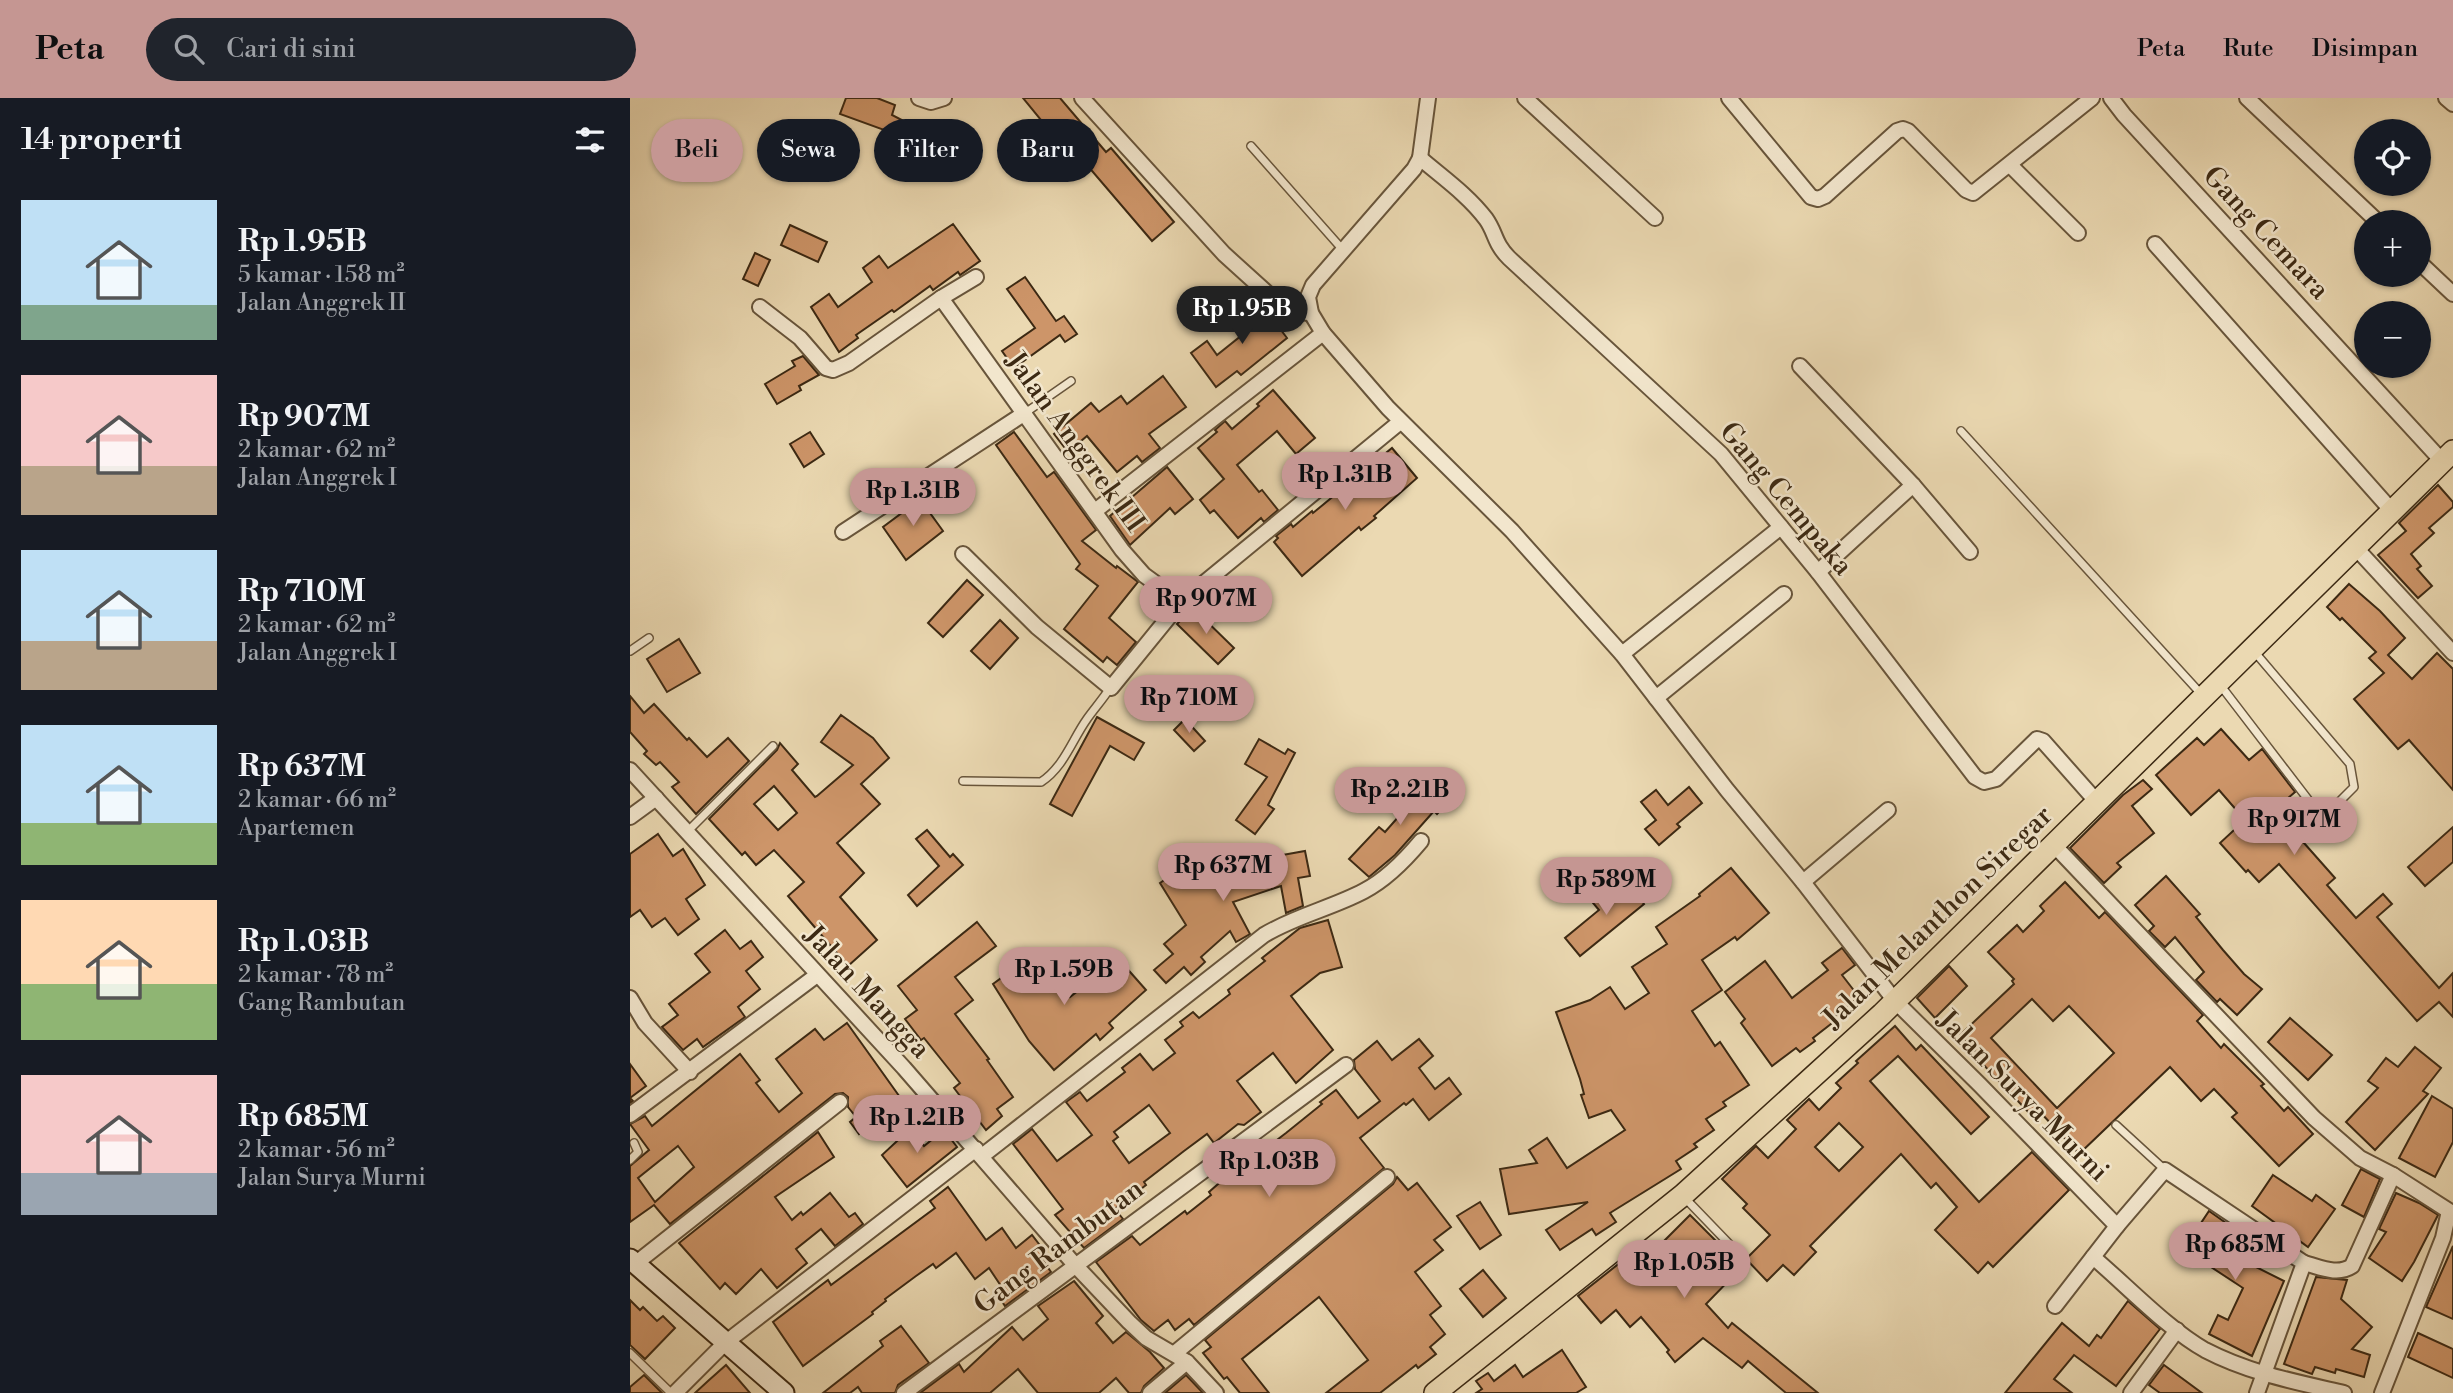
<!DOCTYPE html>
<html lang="id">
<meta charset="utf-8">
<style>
body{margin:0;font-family:"Libre Bodoni",serif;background:#20242c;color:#f1f3f6;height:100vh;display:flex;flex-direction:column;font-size:26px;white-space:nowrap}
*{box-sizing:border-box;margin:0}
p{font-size:23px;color:#9ea1a6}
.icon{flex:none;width:38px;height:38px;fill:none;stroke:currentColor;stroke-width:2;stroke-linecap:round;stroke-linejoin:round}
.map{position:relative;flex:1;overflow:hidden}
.panel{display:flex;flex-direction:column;background:#171b24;width:630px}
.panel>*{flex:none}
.guide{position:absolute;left:21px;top:21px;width:665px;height:63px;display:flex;gap:14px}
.controls{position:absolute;left:1724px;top:21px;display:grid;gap:14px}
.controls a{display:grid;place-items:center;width:77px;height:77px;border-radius:50%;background:#171b24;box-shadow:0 2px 5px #0004;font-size:35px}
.price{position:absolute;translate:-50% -60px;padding:0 16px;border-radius:24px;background:#c59692;color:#111;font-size:23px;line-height:46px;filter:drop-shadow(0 2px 4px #0008)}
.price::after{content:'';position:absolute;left:50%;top:42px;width:21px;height:16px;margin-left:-10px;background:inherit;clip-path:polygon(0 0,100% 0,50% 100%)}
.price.current{background:#222;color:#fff}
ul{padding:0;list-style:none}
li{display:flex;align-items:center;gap:21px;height:175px;padding:0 21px}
li span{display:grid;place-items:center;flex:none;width:196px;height:140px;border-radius:0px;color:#555}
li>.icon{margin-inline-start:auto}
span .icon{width:84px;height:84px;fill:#fffc;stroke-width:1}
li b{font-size:30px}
h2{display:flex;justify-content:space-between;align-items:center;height:84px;padding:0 21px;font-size:30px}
.pill{padding:0 24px;border-radius:32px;background:#171b24;box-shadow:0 2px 5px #0004;font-size:24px;line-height:63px}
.pill.current{background:#c59692;color:#111}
header{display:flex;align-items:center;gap:42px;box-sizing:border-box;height:98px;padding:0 35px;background:#c59692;color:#111}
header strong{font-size:33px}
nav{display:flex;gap:38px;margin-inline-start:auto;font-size:24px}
.search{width:490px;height:63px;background:#20242c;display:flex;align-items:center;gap:18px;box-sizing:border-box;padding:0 24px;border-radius:38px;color:#9ea1a6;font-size:26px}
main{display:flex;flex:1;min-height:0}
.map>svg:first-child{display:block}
</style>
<header>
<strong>Peta</strong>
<div class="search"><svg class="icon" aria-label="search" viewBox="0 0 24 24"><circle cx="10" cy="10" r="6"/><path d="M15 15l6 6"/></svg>Cari di sini</div>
<nav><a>Peta</a><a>Rute</a><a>Disimpan</a></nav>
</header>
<main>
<section class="panel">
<h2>14 properti<svg class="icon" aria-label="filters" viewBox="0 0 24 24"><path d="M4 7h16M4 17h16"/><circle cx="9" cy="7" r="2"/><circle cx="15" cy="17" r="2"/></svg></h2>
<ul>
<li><span style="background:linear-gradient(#bfe0f5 75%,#7fa58c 0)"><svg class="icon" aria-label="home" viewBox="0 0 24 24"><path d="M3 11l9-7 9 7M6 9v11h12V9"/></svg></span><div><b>Rp 1.95B</b><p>5 kamar · 158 m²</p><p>Jalan Anggrek II</p></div></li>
<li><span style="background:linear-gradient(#f6c9c9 65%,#b9a48a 0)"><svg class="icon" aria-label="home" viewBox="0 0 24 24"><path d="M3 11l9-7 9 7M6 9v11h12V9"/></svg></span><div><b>Rp 907M</b><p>2 kamar · 62 m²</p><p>Jalan Anggrek I</p></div></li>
<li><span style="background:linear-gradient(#bfe0f5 65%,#b9a48a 0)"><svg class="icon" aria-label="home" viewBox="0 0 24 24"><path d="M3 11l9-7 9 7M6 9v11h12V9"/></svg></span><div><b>Rp 710M</b><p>2 kamar · 62 m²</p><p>Jalan Anggrek I</p></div></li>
<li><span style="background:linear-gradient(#bfe0f5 70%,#8fb573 0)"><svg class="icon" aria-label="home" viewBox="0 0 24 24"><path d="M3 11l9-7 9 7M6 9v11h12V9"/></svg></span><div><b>Rp 637M</b><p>2 kamar · 66 m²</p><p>Apartemen</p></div></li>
<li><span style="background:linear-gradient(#ffd9b3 60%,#8fb573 0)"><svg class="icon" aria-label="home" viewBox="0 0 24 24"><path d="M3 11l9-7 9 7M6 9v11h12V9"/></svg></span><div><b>Rp 1.03B</b><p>2 kamar · 78 m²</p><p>Gang Rambutan</p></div></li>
<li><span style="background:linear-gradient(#f6c9c9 70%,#9aa5b1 0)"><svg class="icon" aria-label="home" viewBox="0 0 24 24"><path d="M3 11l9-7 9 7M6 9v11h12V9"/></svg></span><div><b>Rp 685M</b><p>2 kamar · 56 m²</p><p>Jalan Surya Murni</p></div></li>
</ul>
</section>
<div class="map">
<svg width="1823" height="1295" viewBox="0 0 1823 1295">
<rect width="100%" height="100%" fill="#ebd9b2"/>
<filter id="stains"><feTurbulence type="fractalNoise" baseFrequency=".00286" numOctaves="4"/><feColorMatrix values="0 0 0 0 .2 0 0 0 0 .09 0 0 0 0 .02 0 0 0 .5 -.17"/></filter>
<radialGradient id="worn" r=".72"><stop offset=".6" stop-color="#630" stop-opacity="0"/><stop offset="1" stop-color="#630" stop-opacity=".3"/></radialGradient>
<g fill="#cd9569" stroke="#3c2913" stroke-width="2" fill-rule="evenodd">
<polygon points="216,0 247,0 265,7 262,17 289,31 280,48 259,37 260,34 210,16"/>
<polygon points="393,0 430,0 476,54 481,50 544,124 522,143 457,67 455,69 445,57 442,60"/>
<polygon points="323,126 350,163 330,177 328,174 303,192 300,188 264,214 262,212 226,237 228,240 209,254 181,209 199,196 208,209 242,184 233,170 249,158 258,170"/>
<polygon points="160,127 197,144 188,164 151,147"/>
<polygon points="125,155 140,162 128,188 113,181"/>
<polygon points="395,179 426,223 434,218 447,236 435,244 430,237 384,270 372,253 405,230 377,191"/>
<polygon points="628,202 657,240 611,277 607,273 586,289 561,255 577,243 587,257 617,233 606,219"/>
<polygon points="173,258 189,277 169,288 171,292 147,306 135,286 165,268 162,263"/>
<polygon points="533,278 556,309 519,336 530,350 512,364 507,358 487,374 457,338 438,354 424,336 461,305 469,314 491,298 497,306"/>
<polygon points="643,292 685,340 666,356 647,333 607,367 629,394 632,392 648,412 634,424 631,420 608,440 584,412 580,415 570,402 594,381 568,350 587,334 585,332 595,323 602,331 629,308 627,306"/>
<polygon points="180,334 194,356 174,369 160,346"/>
<polygon points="384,334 417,379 424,374 466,432 452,443 486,470 487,468 508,484 479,520 506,544 487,567 477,559 473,564 434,531 468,488 446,471 450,466 366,347"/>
<polygon points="762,350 787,380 744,418 746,420 731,432 729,429 672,478 644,444 648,440 646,438 661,426 663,429 682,413 683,415"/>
<polygon points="537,369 563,401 545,416 540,410 500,447 480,418"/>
<polygon points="1808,387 1823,404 1823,409 1799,430 1804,435 1781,456 1791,468 1787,471 1802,488 1788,500 1748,457 1776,433 1769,425"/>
<polygon points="287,397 313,433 276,462 253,429 273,414 269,409"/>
<polygon points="337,482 353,497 313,539 298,525"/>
<polygon points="1719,486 1750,513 1775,540 1758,557 1782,581 1807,555 1823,571 1823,692 1779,642 1768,651 1724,601 1754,575 1739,560 1746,554 1712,520 1710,522 1697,509"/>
<polygon points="563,510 604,550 588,566 547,526"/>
<polygon points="370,522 388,540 360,571 341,553"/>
<polygon points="49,541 70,575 37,594 17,561"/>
<polygon points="0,598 14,615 24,606 57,642 59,640 77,659 98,640 119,663 66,716 42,689 49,684 30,664 26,667 14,656 17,653 0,634"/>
<path d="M211,617L243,640L259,660L231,686L250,706L207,745L234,775L210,799L247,842L218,868L158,798L174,784L144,752L126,767L115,754L112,757L79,721L147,652L150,645L168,666L162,672L185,699L187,698L223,667L191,644ZM144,688L167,715L148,732L124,706Z"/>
<polygon points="467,619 514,645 504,662 480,648 442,718 420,706"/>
<polygon points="555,621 575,643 564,653 544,632"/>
<polygon points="1591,631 1619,662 1632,651 1665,694 1658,700 1687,734 1674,745 1705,780 1697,787 1726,820 1753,796 1762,806 1747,819 1809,890 1823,875 1823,919 1809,904 1787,923 1649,766 1629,784 1618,772 1616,774 1590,745 1615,722 1589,692 1561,717 1526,677 1567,640 1574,647"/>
<polygon points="629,641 655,656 658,651 665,655 638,707 644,711 625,736 606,722 637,679 615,666"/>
<polygon points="793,677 820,702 807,716 804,713 765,757 739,779 719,761 749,729 755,734 778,708 770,702"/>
<polygon points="1513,682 1522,691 1502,708 1524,735 1487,765 1491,769 1474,785 1440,750 1493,697"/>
<polygon points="1059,689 1072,705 1047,726 1050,729 1029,747 1015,731 1026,722 1011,704 1026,692 1038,707"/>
<polygon points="1823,729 1823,764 1795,788 1778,769"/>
<polygon points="297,732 320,759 323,756 333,767 287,808 278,797 309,768 286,741"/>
<polygon points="28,736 43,758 53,751 75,787 56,801 69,821 48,837 35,820 22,829 10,812 0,819 0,756"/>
<polygon points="675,753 680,778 668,780 673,808 656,815 651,788 603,804 620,836 606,844 600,833 571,859 575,864 561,877 554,869 536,885 524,872 543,856 534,846 556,827 530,785 551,771 582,759 585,769"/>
<polygon points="1101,770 1139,815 1107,842 1105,839 1072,862 1092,892 1062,913 1085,948 1090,944 1119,987 1093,1004 1096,1008 1076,1021 1084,1032 1064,1046 1067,1049 1046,1063 1051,1071 980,1115 986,1124 966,1137 962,1131 930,1152 916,1132 958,1104 879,1116 870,1071 907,1065 899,1052 917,1040 937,1070 995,1032 981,1012 959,1020 951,997 954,996 950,981 926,914 960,902 980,889 995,911 1019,895 1002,869 1037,846 1026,829 1070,798 1069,796"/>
<polygon points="1536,778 1570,816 1566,819 1593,852 1614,876 1632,891 1607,917 1590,901 1587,904 1566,882 1574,874 1545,839 1535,849 1519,833 1524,828 1505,807"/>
<polygon points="994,780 1014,806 950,858 935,840 969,812 963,805"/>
<path d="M1435,784L1469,820L1475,814L1573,917L1567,923L1591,950L1594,946L1634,986L1631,988L1654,1013L1658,1009L1683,1036L1649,1068L1602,1019L1607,1015L1584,991L1571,1003L1540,969L1449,1056L1411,1015L1405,1021L1347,960L1350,958L1330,937L1384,886L1382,883L1384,881L1358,854L1387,827L1393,834L1414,813L1410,808ZM1402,901L1423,923L1439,908L1484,955L1427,1010L1361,940Z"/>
<path d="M698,822L712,869L690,875L661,898L703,952L666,985L643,955L607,983L631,1014L614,1027L608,1026L584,1045L577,1036L554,1053L514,1084L516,1087L485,1111L493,1121L454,1150L425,1117L433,1111L383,1046L402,1031L427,1063L462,1037L436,1004L450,994L457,1003L495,974L492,970L510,956L523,972L545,955L535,942L553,928L550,924L563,914L569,920L600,896L598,892L635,863L632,860L670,830ZM519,1007L540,1035L499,1065L483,1043L488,1039L484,1034Z"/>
<polygon points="347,824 366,848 325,879 343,902 325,916 359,961 357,962 383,999 367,1011 372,1018 356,1032 324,990 330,985 294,940 291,942 275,921 287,912 268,888"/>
<polygon points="95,832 110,851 121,843 133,859 116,873 130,891 108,909 115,919 73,949 67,941 53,952 32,929 48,917 39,906 80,874 65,856"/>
<polygon points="1212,850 1225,867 1212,877 1229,899 1204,919 1206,922 1183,940 1185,943 1170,954 1166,950 1142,968 1111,925 1115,921 1095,894 1135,863 1162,900 1198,872 1192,865"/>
<polygon points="409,852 440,899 466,879 471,885 493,866 516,892 479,925 483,930 470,942 466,936 424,972 399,943 363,886"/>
<polygon points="1319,868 1337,888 1305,920 1287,900"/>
<polygon points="1660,920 1702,957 1678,982 1638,944"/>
<path d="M217,925L272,1002L229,1036L220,1024L226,1019L218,1009V999L213,995L205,996L40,1126L24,1107L0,1124V1068L19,1052L0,1026L15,1018L22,1028L110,956L130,982L126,985L149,1014L172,995L146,961L185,931L194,942ZM48,1048L64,1069L25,1104L8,1080Z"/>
<path d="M1265,928L1286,952L1291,947L1359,1019L1341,1036L1268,958L1240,983L1349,1104L1402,1054L1439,1092L1363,1169L1358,1164L1348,1175L1305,1132L1327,1109L1306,1085L1301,1090L1271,1056L1180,1148L1186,1154L1164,1177L1153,1167L1137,1183L1116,1161L1140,1137L1113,1110L1117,1106L1092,1081L1126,1048L1138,1060L1166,1031L1157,1022L1179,1001L1189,1012L1211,990L1206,985L1228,965L1226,963ZM1209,1025L1233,1049L1209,1073L1185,1049Z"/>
<polygon points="789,941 803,958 789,970 805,991 819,980 831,996 799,1022 783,1001 776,1007 774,1005 730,1040 754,1070 564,1227 559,1221 545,1232 538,1222 524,1233 511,1222 466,1164 502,1138 510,1147 555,1113 557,1116 581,1097 579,1094 612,1065 611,1063 623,1053 627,1057 656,1035 692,1006 690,1004 706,992 728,1020 750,1003 725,971 724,962 747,943 762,962"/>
<polygon points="1785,949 1811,970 1793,993 1798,996 1745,1052 1716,1024 1748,990 1738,983 1756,960 1768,969"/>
<polygon points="0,966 16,988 0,1000 3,1003 0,1005"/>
<polygon points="1802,998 1823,1011 1823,1044 1805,1079 1769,1060"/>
<polygon points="280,1031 294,1048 314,1032 327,1049 277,1089 252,1057"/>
<polygon points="188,1034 204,1059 145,1099 162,1122 171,1114 173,1117 200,1095 219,1119 225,1115 233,1126 205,1148 191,1131 166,1151 177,1165 147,1190 131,1171 106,1196 95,1185 90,1191 49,1145"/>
<polygon points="1731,1071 1750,1081 1734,1119 1712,1107"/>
<polygon points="1643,1077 1682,1103 1686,1097 1705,1111 1678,1149 1622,1108"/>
<polygon points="767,1079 778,1092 787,1085 821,1129 804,1142 813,1152 785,1174 811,1208 800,1217 815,1236 800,1249 806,1256 788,1270 786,1267 750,1295 696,1295 738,1262 689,1199 612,1261 639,1295 610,1295 597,1279 594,1281 573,1255 581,1249 575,1242 763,1086"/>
<polygon points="318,1089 356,1142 372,1130 386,1150 402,1137 415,1154 410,1158 421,1174 375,1208 369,1199 375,1194 359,1170 345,1181 326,1155 306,1170 303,1166 286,1178 255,1201 256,1203 242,1214 243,1216 173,1268 143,1224 198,1182 201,1187 305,1110 300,1103"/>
<polygon points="1766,1095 1789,1105 1808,1117 1784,1164 1772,1183 1739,1160 1756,1134 1749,1131"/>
<polygon points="850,1104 871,1137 850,1151 827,1118"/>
<polygon points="1579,1113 1596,1125 1594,1128 1624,1147 1614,1163 1654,1183 1622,1258 1579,1236 1588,1217 1598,1222 1613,1190 1546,1146 1556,1132 1563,1137"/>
<polygon points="1060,1117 1112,1169 1076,1206 1098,1230 1102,1225 1188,1295 1156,1295 1118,1263 1112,1270 1073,1240 1045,1264 1037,1254 1039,1252 1011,1219 1000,1229 986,1212 971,1225 948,1198 996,1160 999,1164 1020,1147 1025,1152"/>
<polygon points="1823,1148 1823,1221 1796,1209"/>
<polygon points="853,1172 876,1200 853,1219 830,1191"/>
<polygon points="1686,1179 1717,1182 1711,1201 1742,1229 1722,1251 1740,1257 1734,1279 1706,1271 1705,1275 1685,1269 1682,1276 1654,1266"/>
<polygon points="444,1183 473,1218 466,1225 483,1245 496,1234 520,1254 534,1270 514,1288 511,1295 499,1295 486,1280 469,1295 408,1295 388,1271 360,1295 290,1295 329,1266 334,1274 382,1229 393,1242 418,1221 408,1208"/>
<polygon points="0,1202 10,1212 13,1209 27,1223 33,1218 45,1230 15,1261 0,1247"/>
<polygon points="1498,1203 1530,1231 1486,1288 1444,1257 1424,1281 1442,1295 1375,1295 1432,1225 1459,1248 1467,1237 1471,1240"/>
<polygon points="271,1228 299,1265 268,1287 265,1295 232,1295 228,1289 220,1295 193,1295 253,1248 250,1243"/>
<polygon points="1788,1235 1823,1251 1823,1280 1778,1259"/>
<polygon points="932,1252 956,1289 946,1295 846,1295 852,1291 846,1283 858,1275 864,1283 885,1267 893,1279"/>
<polygon points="96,1267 120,1295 65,1295 78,1283"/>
<polygon points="1534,1267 1572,1295 1530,1295 1519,1287"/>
<polygon points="14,1277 32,1295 0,1295 0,1289"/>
<polygon points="556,1277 573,1295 535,1295"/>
</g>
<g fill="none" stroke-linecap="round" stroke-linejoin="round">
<defs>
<g id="lane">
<polyline points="621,48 713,152"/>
<polyline points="395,315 441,283"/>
<polyline points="1331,333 1573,598"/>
<polyline points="0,553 19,540"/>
<polyline points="1591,588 1683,708 1694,713 1705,708 1724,689 1720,666 1623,552"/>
<path d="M333,683L411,684C434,669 442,642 457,621C464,611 473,601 480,590"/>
<polyline points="57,734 143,648"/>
<polyline points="1486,1027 1535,1072"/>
<polyline points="0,1062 8,1054 4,1045"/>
<polyline points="1053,1098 1106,1153"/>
<polyline points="0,1255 41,1295"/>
</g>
<g id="street">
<polyline points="289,0 301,4 314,0"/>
<polyline points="452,0 594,156 647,204 665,214 681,215"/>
<polyline points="798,0 790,60 784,71 683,187 678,199 681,215 693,235 758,310 882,433 992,556 1097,692 1173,784 1265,903 1350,987 1487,1128"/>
<polyline points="895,0 1025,120"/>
<polyline points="1099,0 1181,99 1188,101 1195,98 1267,33 1273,31 1278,33 1336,92 1343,95 1462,0"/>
<polyline points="1481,0 1494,17 1812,363"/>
<polyline points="1617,0 1748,124"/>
<polyline points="1816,0 1823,6"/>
<path d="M790,60C812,79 838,97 856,121C866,135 864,145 879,160L1091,356L1188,474L1345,679L1354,684L1366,681L1407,641L1413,643L1467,704"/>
<polyline points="1380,67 1448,135"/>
<polyline points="1525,146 1762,413"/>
<polyline points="1788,163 1823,196"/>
<polyline points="311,200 492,452 514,477 551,504"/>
<polyline points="130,209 170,240 196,270 203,272 219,265 311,200 346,179"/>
<polyline points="1170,268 1283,387 1340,454"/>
<polyline points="465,413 693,235"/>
<polyline points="213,434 395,315"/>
<polyline points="1725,449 1823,555"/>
<polyline points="333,456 407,529 481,590 551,504 770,324"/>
<polyline points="1188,474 1283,387"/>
<polyline points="992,556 1151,429"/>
<polyline points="1026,600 1154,496"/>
<polyline points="0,672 274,970 445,1167 499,1224 516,1240 557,1264 586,1295"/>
<polyline points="0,719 26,700"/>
<polyline points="1423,746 1684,1020 1730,1060 1763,1077 1819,1113 1813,1140 1752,1295"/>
<polyline points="1173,784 1258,712"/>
<polyline points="0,900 15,925 60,974"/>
<polyline points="0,1017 187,877"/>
<path d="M352,1058L634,837C665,818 702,810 734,793C755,782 776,761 791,743"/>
<path d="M1463,1159C1496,1187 1539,1232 1575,1252C1619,1275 1666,1284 1714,1295"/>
<path d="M1674,1165C1690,1169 1707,1178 1722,1168L1763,1077"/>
<polyline points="5,1166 210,1004"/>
<polyline points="1425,1208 1487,1128 1535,1072 1674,1165 1627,1295"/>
<polyline points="545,1255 757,1079"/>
<polyline points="45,1295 95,1245 346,1051"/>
<polyline points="274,1295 716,967"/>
<polyline points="520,1295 557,1264"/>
<polyline points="1501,1295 1547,1232"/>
</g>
<polyline id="secondary" points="0,1161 154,1295"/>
<polyline id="primary" points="805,1295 1053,1097 1252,916 1823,353"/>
</defs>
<use href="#lane" stroke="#68553b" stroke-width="10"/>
<use href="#street" stroke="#68553b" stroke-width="18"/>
<use href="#secondary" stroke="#3c2913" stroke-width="23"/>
<use href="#primary" stroke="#3c2913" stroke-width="24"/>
<use href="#lane" stroke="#f2e6cd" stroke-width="7"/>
<use href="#street" stroke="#f2e6cd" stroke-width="14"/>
<use href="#secondary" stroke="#f2e6cd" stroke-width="19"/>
<use href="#primary" stroke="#ebd9b2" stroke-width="21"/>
</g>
<g text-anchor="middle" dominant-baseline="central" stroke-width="5" stroke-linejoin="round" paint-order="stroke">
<g font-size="28" fill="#3c2913" stroke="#f2e6cd">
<text transform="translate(1636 135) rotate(47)">Gang Cemara</text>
<text transform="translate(445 344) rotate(54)">Jalan Anggrek III</text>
<text transform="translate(1156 401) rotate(50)">Gang Cempaka</text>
<text transform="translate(1308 819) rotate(-44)">Jalan Melanthon Siregar</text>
<text transform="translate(237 894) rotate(47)">Jalan Mangga</text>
<text transform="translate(1393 998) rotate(45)">Jalan Surya Murni</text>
<text transform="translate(429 1149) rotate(-37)">Gang Rambutan</text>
</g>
</g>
<rect width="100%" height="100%" filter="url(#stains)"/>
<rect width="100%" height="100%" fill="url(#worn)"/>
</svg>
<div class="controls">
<a><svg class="icon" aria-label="locate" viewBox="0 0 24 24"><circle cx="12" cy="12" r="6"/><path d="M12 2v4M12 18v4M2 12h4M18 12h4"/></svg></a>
<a>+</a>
<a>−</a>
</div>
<b class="price current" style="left:612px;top:248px">Rp 1.95B</b>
<b class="price" style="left:715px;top:414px">Rp 1.31B</b>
<b class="price" style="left:283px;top:430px">Rp 1.31B</b>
<b class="price" style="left:576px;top:538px">Rp 907M</b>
<b class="price" style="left:559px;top:637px">Rp 710M</b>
<b class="price" style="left:770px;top:729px">Rp 2.21B</b>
<b class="price" style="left:1664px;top:759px">Rp 917M</b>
<b class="price" style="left:593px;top:805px">Rp 637M</b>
<b class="price" style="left:976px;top:819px">Rp 589M</b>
<b class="price" style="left:434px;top:909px">Rp 1.59B</b>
<b class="price" style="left:287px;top:1057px">Rp 1.21B</b>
<b class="price" style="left:639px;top:1101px">Rp 1.03B</b>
<b class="price" style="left:1605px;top:1184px">Rp 685M</b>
<b class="price" style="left:1054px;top:1202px">Rp 1.05B</b>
<div class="guide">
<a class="pill current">Beli</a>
<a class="pill">Sewa</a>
<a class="pill">Filter</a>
<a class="pill">Baru</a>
</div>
</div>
</main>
